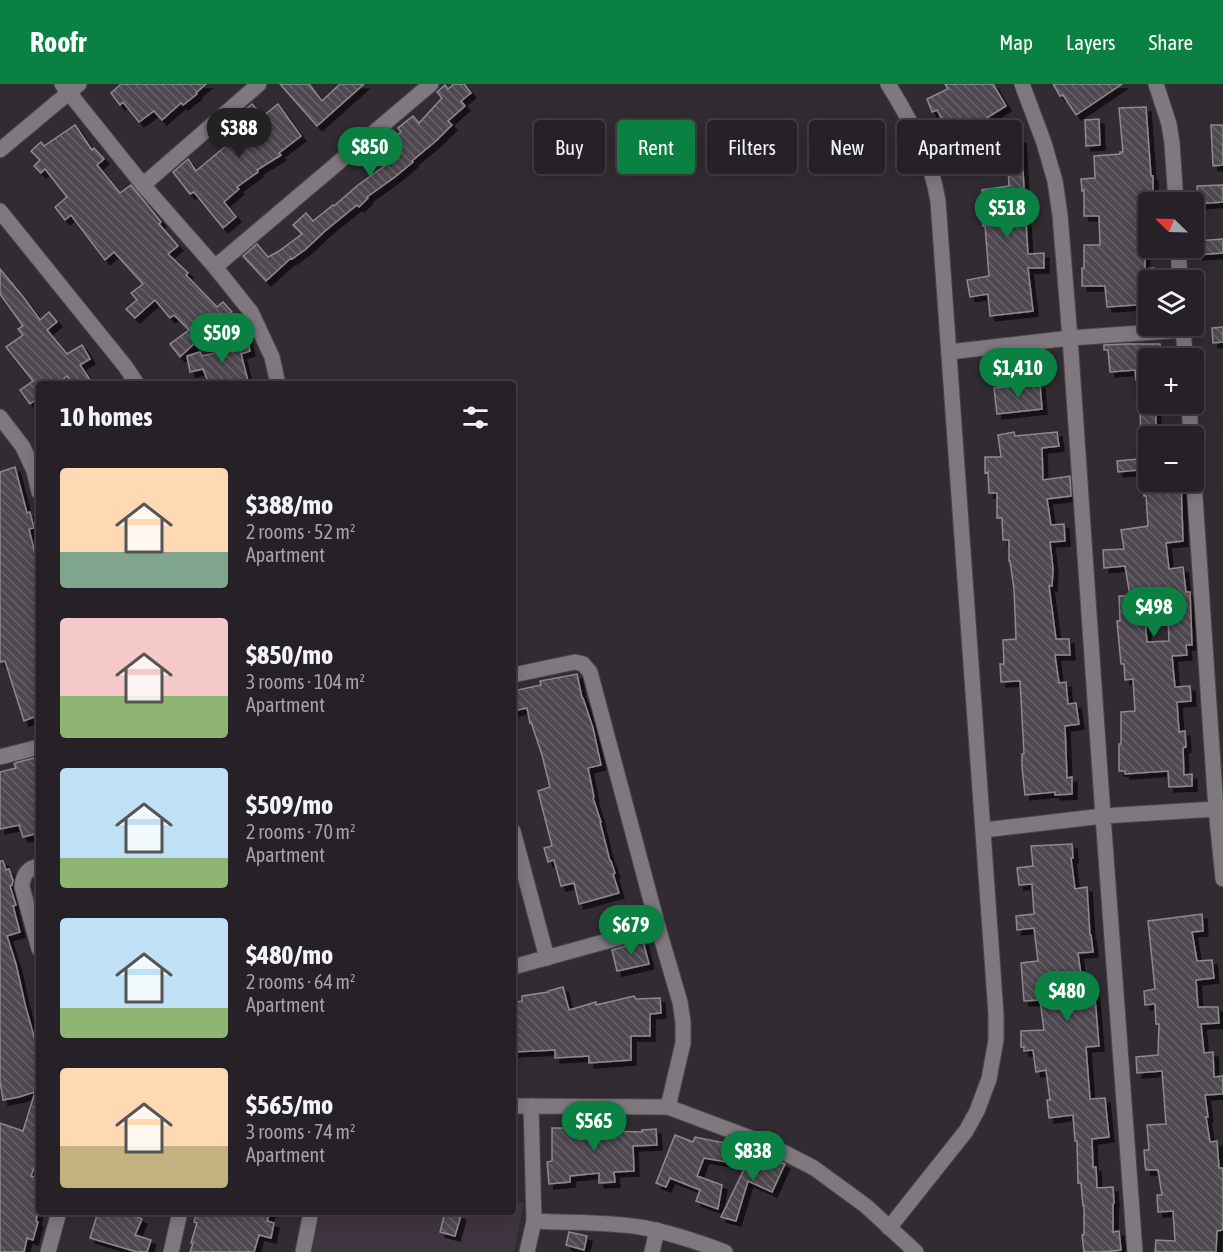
<!DOCTYPE html>
<meta charset="utf-8">
<style>
body{margin:0;font-family:"Asap Condensed",sans-serif;background:#2e292e;color:#f1f3f6;height:100vh;display:flex;flex-direction:column;font-size:22px;white-space:nowrap}
*{box-sizing:border-box;margin:0}
p{font-size:20px;color:#a4a3a7}
.icon{flex:none;width:33px;height:33px;fill:none;stroke:currentColor;stroke-width:2;stroke-linecap:round;stroke-linejoin:round}
.map{position:relative;flex:1;overflow:hidden}
.side{position:absolute;left:36px;top:297px;width:480px;height:834px;display:flex;flex-direction:column;background:#262126;border-radius:6px;box-shadow:0 3px 15px #0003,0 0 0 2px #423e43}
.side>*{flex:none}
.top-card{position:absolute;left:534px;top:36px;width:570px;height:54px;display:flex;gap:12px}
.needle{width:39px;rotate:293deg}
.controls{position:absolute;left:1138px;top:108px;display:grid;gap:12px}
.controls a{display:grid;place-items:center;width:66px;height:66px;border-radius:6px;background:#262126;box-shadow:0 3px 15px #0003,0 0 0 2px #423e43;font-size:30px}
.price{position:absolute;translate:-50% -51px;padding:0 14px;border-radius:21px;background:#0b8043;color:#fff;font-size:20px;line-height:39px;filter:drop-shadow(0 2px 3px #0008)}
.price::after{content:'';position:absolute;left:50%;top:36px;width:18px;height:14px;margin-left:-9px;background:inherit;clip-path:polygon(0 0,100% 0,50% 100%)}
.price.on{background:#222;color:#fff}
ul{padding:0;list-style:none}
li{display:flex;align-items:center;gap:18px;height:150px;padding:0 24px}
li span{display:grid;place-items:center;flex:none;width:168px;height:120px;border-radius:6px;color:#555}
li>.icon{margin-inline-start:auto}
span .icon{width:72px;height:72px;fill:#fffc;stroke-width:1}
li b{font-size:26px}
h2{display:flex;justify-content:space-between;align-items:center;height:72px;padding:0 24px;font-size:26px}
.chip{padding:0 21px;border-radius:6px;background:#262126;box-shadow:0 3px 15px #0003,0 0 0 2px #423e43;font-size:21px;line-height:54px}
.chip.on{background:#0b8043;color:#fff}
header{display:flex;align-items:center;gap:36px;box-sizing:border-box;height:84px;padding:0 30px;background:#0b8043;color:#fff}
header strong{font-size:28px}
nav{display:flex;gap:33px;margin-inline-start:auto;font-size:21px}
.map>svg:first-child{display:block}
</style>
<header>
<strong>Roofr</strong>
<nav><a>Map</a><a>Layers</a><a>Share</a></nav>
</header>
<div class="map">
<svg width="1223" height="1168" viewBox="0 0 1223 1168">
<defs>
<pattern id="building-back-hatch" width="6" height="6" patternUnits="userSpaceOnUse" patternTransform="scale(1.5)"><rect width="6" height="6" fill="#4f4950"/><path d="M-1 5l2 2M0 0l6 6M5-1l2 2" fill="none" stroke="#686269"/></pattern>
<filter id="shadow"><feDropShadow dx="5" dy="5" stdDeviation="0" flood-color="#0009"/></filter>
</defs>
<rect width="100%" height="100%" fill="#322c32"/>
<polygon fill="#3f3540" points="513,1117 524,1119 514,1168 312,1168 321,1128 513,1128"/>
<g fill="url(#building-back-hatch)" stroke="#8f8890" stroke-width="1.5" fill-rule="evenodd" filter="url(#shadow)">
<polygon points="121,0 206,0 196,9 197,10 183,21 181,19 162,36 154,27 139,38 123,18 120,21 111,9"/>
<polygon points="280,0 309,0 322,17 340,0 364,0 317,42"/>
<polygon points="454,0 464,0 471,9 461,17 465,22 448,37 452,41 437,56 412,77 413,78 395,93 367,113 368,114 359,123 357,121 325,147 306,165 292,175 291,174 266,197 243,172 257,160 268,173 279,167 302,150 293,141 306,129 313,137 333,121 334,122 358,101 390,78 380,66 401,48 398,44 413,32 419,39 442,14 437,8 445,1 448,5"/>
<polygon points="945,0 993,0 1006,22 985,35 992,49 982,55 974,40 952,53 937,26 932,28 927,15 948,5"/>
<polygon points="1053,0 1122,0 1076,31 1063,11 1060,12"/>
<polygon points="252,20 263,32 278,20 301,52 279,69 281,71 257,86 258,88 237,103 239,105 224,118 236,133 223,144 194,108 190,110 173,88 188,75 196,87 227,61 221,53 243,35 239,31"/>
<polygon points="1146,23 1151,92 1153,92 1153,118 1149,118 1149,129 1142,129 1145,156 1145,185 1154,184 1155,196 1149,196 1149,220 1107,223 1105,202 1082,202 1082,184 1084,184 1084,161 1100,161 1099,132 1084,132 1084,106 1082,107 1081,95 1095,94 1094,72 1120,70 1120,68 1123,68 1119,24"/>
<polygon points="1099,35 1100,61 1086,62 1085,36"/>
<polygon points="75,41 92,66 94,64 104,75 97,81 120,109 131,101 161,138 159,140 178,162 168,170 188,189 186,191 217,223 223,218 232,228 216,241 216,239 180,273 170,260 189,246 174,231 170,234 155,216 135,234 126,225 137,216 131,209 143,200 114,168 105,176 71,131 65,136 55,123 67,113 45,85 41,89 34,82 40,76 31,67 41,58 44,62"/>
<polygon points="1211,41 1223,41 1223,81 1213,82"/>
<polygon points="1021,54 1028,170 1044,169 1044,184 1028,184 1033,227 990,232 988,210 970,213 967,196 989,192 985,141 983,142 981,129 986,128 982,106 1009,102 1008,83 982,85 981,73 1006,71 1005,56"/>
<polygon points="1223,101 1223,118 1198,120 1197,102"/>
<polygon points="1223,155 1223,169 1198,171 1197,157"/>
<polygon points="0,185 24,214 40,236 49,228 57,238 47,246 67,270 82,261 90,275 80,281 93,300 73,300 67,292 57,300 39,300 39,313 30,320 20,306 33,297 6,263 23,251 18,245 23,242 0,210"/>
<polygon points="1223,243 1223,258 1213,259 1212,244"/>
<polygon points="247,255 250,267 241,270 248,297 237,300 209,300 203,285 190,288 187,272 200,268 202,272 224,267 222,262"/>
<polygon points="1125,260 1160,260 1161,273 1149,274 1149,296 1136,296 1135,286 1110,288 1108,266 1104,266 1104,261"/>
<polygon points="1040,300 1042,325 997,330 994,304"/>
<polygon points="1141,320 1155,320 1157,352 1141,352 1140,329 1142,329"/>
<polygon points="1014,348 1015,352 1057,348 1059,362 1042,364 1043,396 1070,392 1071,412 1047,415 1051,441 1064,440 1065,457 1050,458 1053,485 1052,502 1049,502 1056,555 1069,555 1070,571 1055,571 1059,599 1066,598 1068,620 1076,619 1079,640 1065,642 1067,694 1072,693 1072,710 1055,711 1055,708 1025,711 1022,683 1022,670 1024,670 1020,597 1001,598 1000,580 1004,580 1003,556 1016,555 1014,505 1010,477 1009,477 1009,456 1003,456 1002,434 997,434 997,409 989,409 988,388 985,389 985,373 1001,373 998,351"/>
<polygon points="1149,374 1149,385 1118,388 1117,377"/>
<polygon points="15,383 27,429 30,428 34,444 29,445 36,474 39,473 39,631 24,637 5,577 0,578 0,388"/>
<path d="M1144,398H1181L1183,457L1166,459L1169,485L1183,483L1186,508H1190L1192,561H1186L1187,571L1172,572L1175,603L1190,602L1191,617L1177,618L1179,648L1185,647L1186,663L1183,664L1184,691L1192,690V702L1169,703L1168,687L1125,690V687H1119V660H1121V628L1135,627L1133,595L1125,596L1124,580H1121L1117,537H1120L1119,512H1130L1125,482L1104,484L1103,466L1124,465L1121,446L1148,442L1146,412H1144ZM1168,534L1169,557L1147,558L1145,535Z"/>
<polygon points="577,590 582,614 583,614 593,644 601,681 588,684 594,713 593,714 601,738 600,738 610,777 611,777 615,789 613,790 619,809 579,820 574,799 561,802 554,776 548,778 544,764 552,762 538,707 550,703 542,671 531,638 530,639 527,624 513,627 513,607 541,601 540,597"/>
<polygon points="39,673 39,729 35,730 39,749 23,753 19,741 0,745 0,688 16,684 14,680 18,678"/>
<polygon points="1072,760 1073,774 1071,774 1075,805 1087,803 1090,851 1091,851 1093,868 1078,869 1082,898 1093,897 1096,925 1099,962 1086,963 1090,1015 1105,1014 1109,1053 1092,1055 1093,1083 1096,1083 1097,1104 1113,1103 1114,1119 1113,1120 1113,1148 1119,1147 1121,1166 1103,1168 1084,1168 1082,1151 1084,1151 1084,1122 1083,1122 1081,1099 1078,1099 1077,1057 1075,1057 1073,1031 1049,1034 1047,1016 1050,1016 1046,986 1036,988 1033,966 1024,967 1024,963 1021,963 1021,947 1044,946 1040,916 1024,917 1021,879 1038,877 1034,844 1017,846 1016,832 1034,830 1032,800 1019,801 1017,784 1033,782 1031,762"/>
<polygon points="0,777 3,777 6,786 9,785 13,796 12,801 10,802 16,821 13,822 20,848 7,852 16,880 25,920 39,971 39,1070 31,1092 39,1094 39,1103 35,1114 39,1115 39,1122 36,1137 38,1138 33,1156 27,1154 24,1168 0,1168 0,1039 23,1047 35,1008 19,1013 3,1016 0,997"/>
<polygon points="1202,830 1203,847 1192,848 1197,877 1212,876 1214,894 1196,896 1198,923 1218,923 1219,939 1201,940 1204,969 1213,968 1214,993 1223,992 1223,1010 1205,1011 1208,1033 1206,1033 1210,1058 1217,1057 1219,1084 1223,1084 1223,1146 1217,1147 1216,1168 1155,1168 1156,1156 1175,1157 1173,1127 1158,1128 1157,1111 1162,1111 1158,1086 1146,1086 1145,1081 1144,1066 1149,1066 1147,1041 1166,1040 1162,987 1137,989 1136,973 1158,971 1159,940 1156,940 1155,920 1145,921 1144,907 1155,905 1148,837"/>
<polygon points="643,857 649,880 617,887 612,866"/>
<polygon points="563,903 569,926 596,918 596,921 634,912 636,915 660,914 661,929 650,930 650,952 631,952 631,976 589,979 589,972 555,974 555,966 513,968 513,919 522,917 522,912 548,908 548,907"/>
<polygon points="589,1036 589,1049 609,1047 642,1048 642,1046 656,1045 657,1061 633,1062 634,1087 614,1088 615,1098 599,1099 599,1089 570,1092 570,1098 549,1100 547,1078 552,1077 552,1044 577,1044 577,1037"/>
<polygon points="675,1051 693,1058 695,1053 730,1060 726,1078 704,1074 697,1092 722,1101 718,1125 696,1117 700,1106 670,1094 666,1103 656,1099"/>
<polygon points="751,1071 766,1078 769,1073 785,1080 772,1108 748,1097 736,1137 721,1133"/>
<polygon points="98,1128 127,1128 142,1135 135,1151 151,1156 147,1168 137,1168 90,1154"/>
<polygon points="197,1128 270,1128 267,1137 274,1139 271,1154 259,1151 254,1168 190,1168 193,1159 191,1159 197,1139 194,1138"/>
<polygon points="445,1128 461,1131 455,1152 440,1148"/>
<polygon points="569,1148 587,1152 584,1166 566,1161"/>
</g>
<g fill="none" stroke-linecap="round" stroke-linejoin="round">
<defs>
<g id="minor">
<polyline points="62,0 143,101 215,183 251,228 272,273 278,300"/>
<path d="M888,0C911,37 931,74 938,117L996,930V956L989,995L977,1027L966,1047L889,1144"/>
<polyline points="1022,0 1044,59 1055,97 1060,131 1070,254 1103,732 1135,1168"/>
<polyline points="1156,0 1169,40 1172,59 1176,118"/>
<polyline points="0,66 79,0"/>
<polyline points="143,101 259,0"/>
<polyline points="0,127 125,282 137,300"/>
<polyline points="1178,164 1180,196"/>
<polyline points="215,183 431,0"/>
<polyline points="1183,242 1185,274"/>
<polyline points="949,268 1070,254 1183,246"/>
<polyline points="1189,320 1191,352"/>
<polyline points="0,333 23,363 34,387 39,408"/>
<polyline points="1194,398 1216,725 1223,795"/>
<polyline points="513,591 575,578 583,580 590,588 658,843 680,918 683,938 683,959 668,1023"/>
<polyline points="0,673 39,663"/>
<polyline points="984,746 1103,732 1216,725"/>
<polyline points="513,747 547,874"/>
<path d="M39,782C27,784 23,791 22,803L39,865"/>
<polyline points="513,883 658,843"/>
<polyline points="513,1022 668,1023 756,1056 783,1068 814,1084 866,1122 916,1168"/>
<path d="M534,1137C569,1139 605,1138 640,1143C669,1148 698,1158 725,1168"/>
<polyline points="48,1168 59,1128"/>
<polyline points="171,1168 180,1128"/>
<polyline points="303,1168 311,1128"/>
<polyline points="527,1168 534,1137 531,1022"/>
<polyline points="652,1168 657,1146"/>
</g>
</defs>
<use href="#minor" stroke="#4c474d" stroke-width="17"/>
<use href="#minor" stroke="#7f787f" stroke-width="15"/>
</g>
</svg>
<div class="controls">
<a><svg class="needle" viewBox="-14 -14 28 28"><path d="M0-13l5 13h-10z" fill="#e53935"/><path d="M0 13l5-13h-10z" fill="#a4a3a7"/></svg></a>
<a><svg class="icon" aria-label="layers" viewBox="0 0 24 24"><path d="M12 4l9 5-9 5-9-5zM3 14l9 5 9-5"/></svg></a>
<a>+</a>
<a>−</a>
</div>
<b class="price on" style="left:239px;top:75px">$388</b>
<b class="price" style="left:370px;top:94px">$850</b>
<b class="price" style="left:1007px;top:155px">$518</b>
<b class="price" style="left:222px;top:280px">$509</b>
<b class="price" style="left:1018px;top:315px">$1,410</b>
<b class="price" style="left:1154px;top:554px">$498</b>
<b class="price" style="left:631px;top:872px">$679</b>
<b class="price" style="left:1067px;top:938px">$480</b>
<b class="price" style="left:594px;top:1068px">$565</b>
<b class="price" style="left:753px;top:1098px">$838</b>
<div class="top-card">
<a class="chip">Buy</a>
<a class="chip on">Rent</a>
<a class="chip">Filters</a>
<a class="chip">New</a>
<a class="chip">Apartment</a>
</div>
<section class="side">
<h2>10 homes<svg class="icon" aria-label="filters" viewBox="0 0 24 24"><path d="M4 7h16M4 17h16"/><circle cx="9" cy="7" r="2"/><circle cx="15" cy="17" r="2"/></svg></h2>
<ul>
<li><span style="background:linear-gradient(#ffd9b3 70%,#7fa58c 0)"><svg class="icon" aria-label="home" viewBox="0 0 24 24"><path d="M3 11l9-7 9 7M6 9v11h12V9"/></svg></span><div><b>$388/mo</b><p>2 rooms · 52 m²</p><p>Apartment</p></div></li>
<li><span style="background:linear-gradient(#f6c9c9 65%,#8fb573 0)"><svg class="icon" aria-label="home" viewBox="0 0 24 24"><path d="M3 11l9-7 9 7M6 9v11h12V9"/></svg></span><div><b>$850/mo</b><p>3 rooms · 104 m²</p><p>Apartment</p></div></li>
<li><span style="background:linear-gradient(#bfe0f5 75%,#8fb573 0)"><svg class="icon" aria-label="home" viewBox="0 0 24 24"><path d="M3 11l9-7 9 7M6 9v11h12V9"/></svg></span><div><b>$509/mo</b><p>2 rooms · 70 m²</p><p>Apartment</p></div></li>
<li><span style="background:linear-gradient(#bfe0f5 75%,#8fb573 0)"><svg class="icon" aria-label="home" viewBox="0 0 24 24"><path d="M3 11l9-7 9 7M6 9v11h12V9"/></svg></span><div><b>$480/mo</b><p>2 rooms · 64 m²</p><p>Apartment</p></div></li>
<li><span style="background:linear-gradient(#ffd9b3 65%,#c2b280 0)"><svg class="icon" aria-label="home" viewBox="0 0 24 24"><path d="M3 11l9-7 9 7M6 9v11h12V9"/></svg></span><div><b>$565/mo</b><p>3 rooms · 74 m²</p><p>Apartment</p></div></li>
</ul>
</section>
</div>
